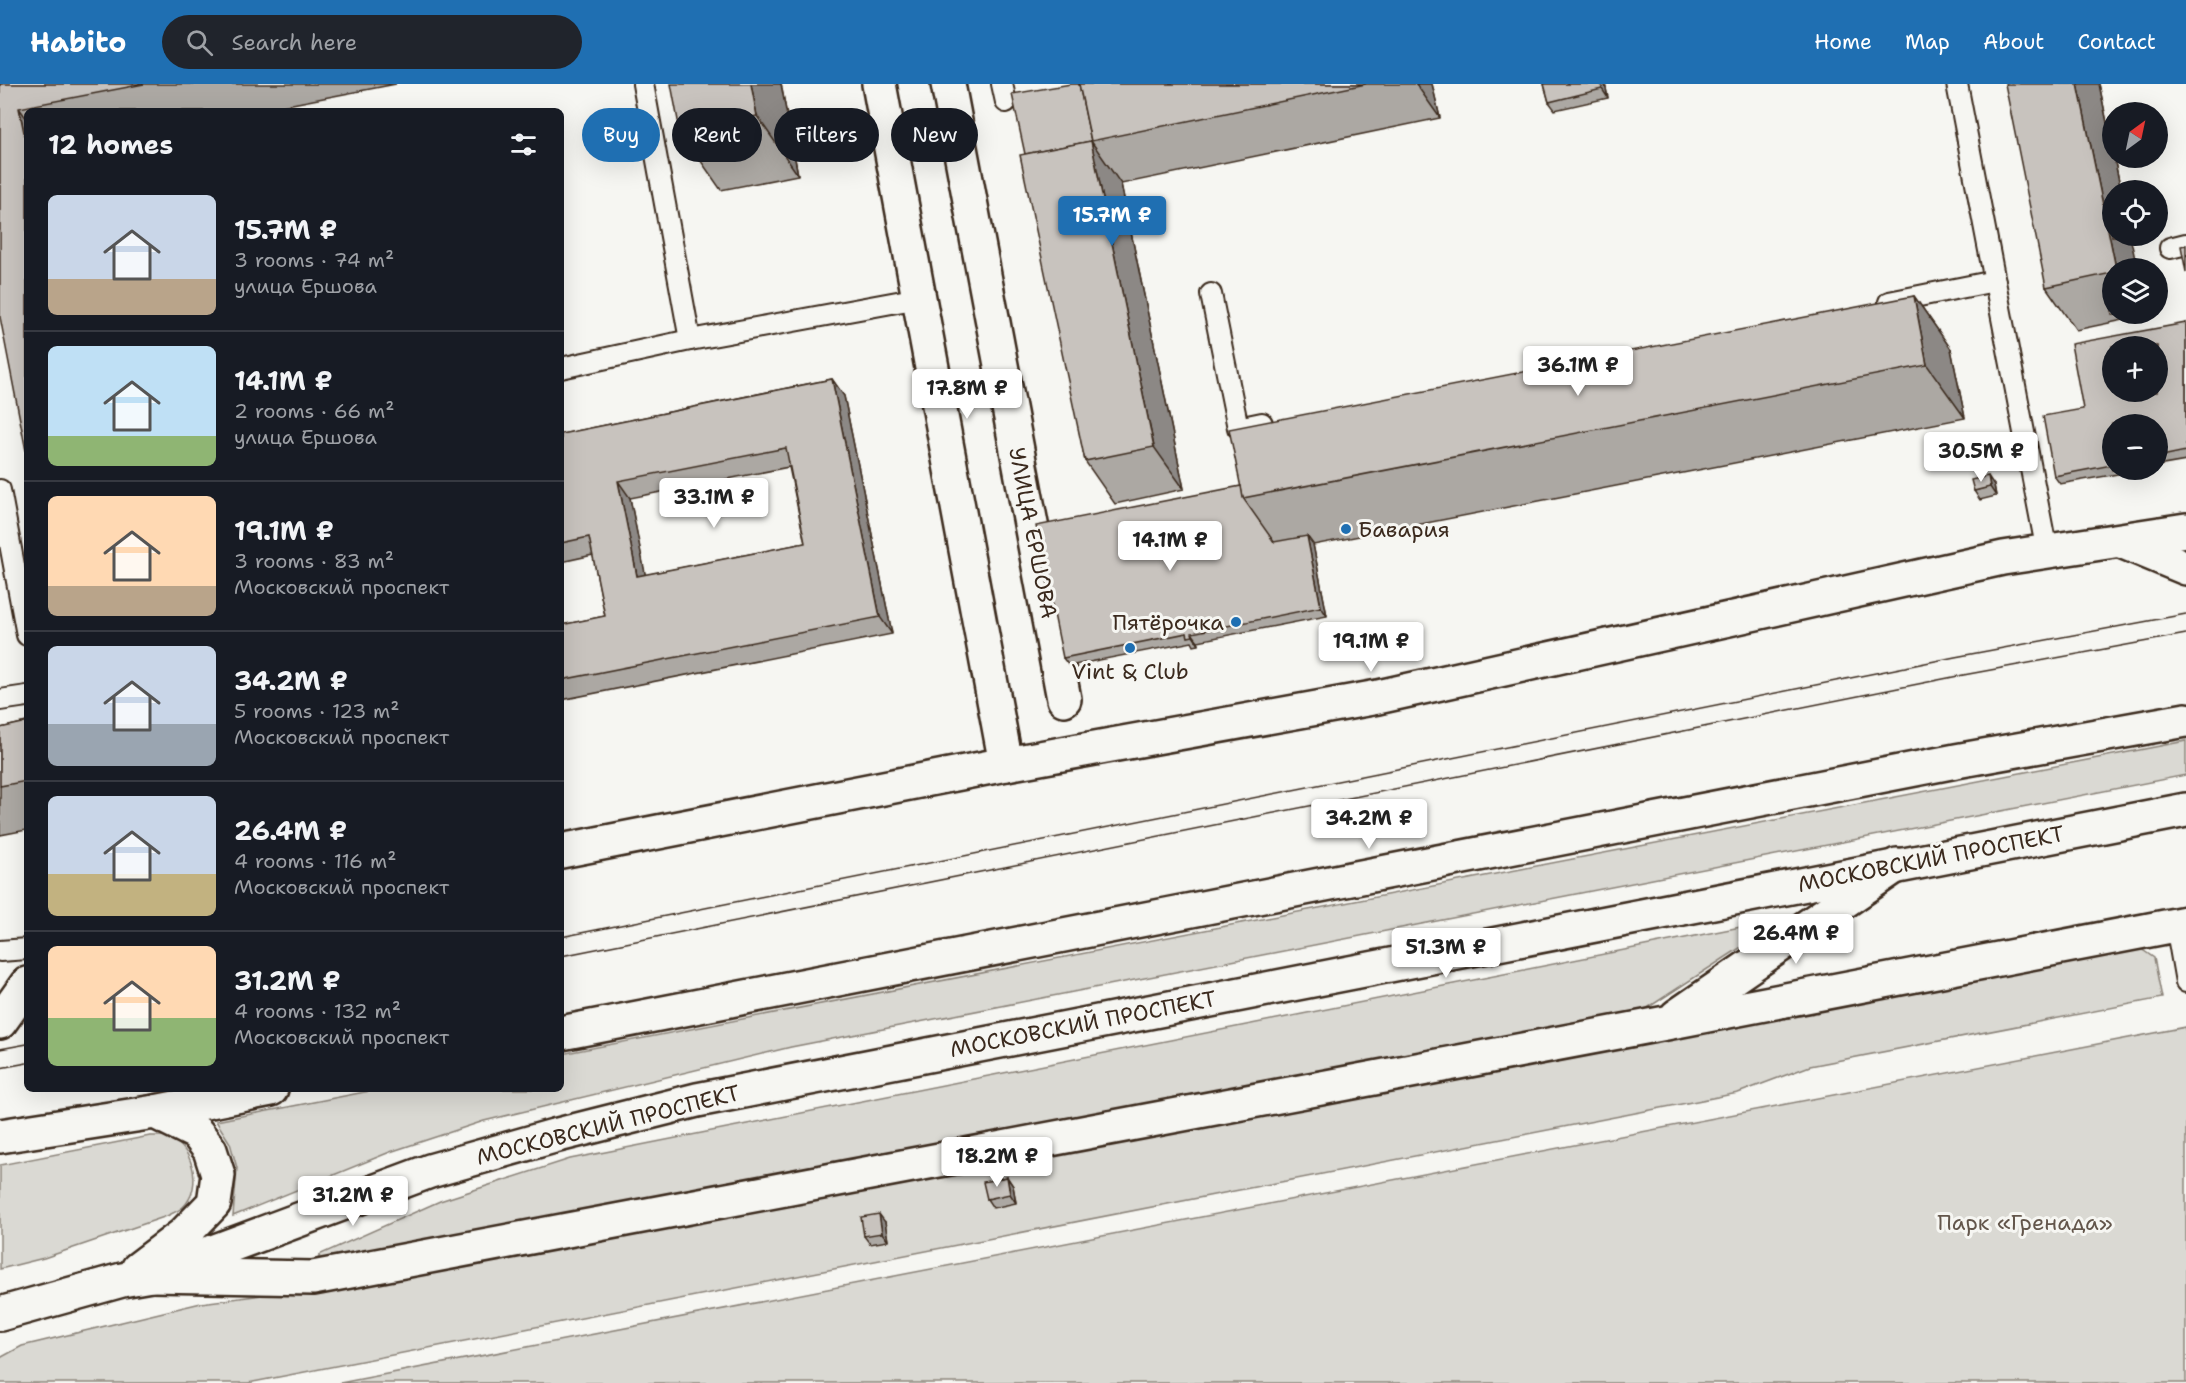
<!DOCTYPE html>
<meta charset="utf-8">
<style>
body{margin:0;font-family:"Shantell Sans",sans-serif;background:#20242c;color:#f1f3f6;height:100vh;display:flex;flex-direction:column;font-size:22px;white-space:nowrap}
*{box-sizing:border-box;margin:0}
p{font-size:20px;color:#9ea1a6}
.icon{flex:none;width:33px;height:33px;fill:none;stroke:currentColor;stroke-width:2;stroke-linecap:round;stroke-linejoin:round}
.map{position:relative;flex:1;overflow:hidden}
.panel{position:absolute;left:24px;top:24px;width:540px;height:984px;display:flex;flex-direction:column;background:#171b24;border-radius:9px;box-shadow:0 6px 24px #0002}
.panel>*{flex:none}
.top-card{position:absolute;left:582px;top:24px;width:570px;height:54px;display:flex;gap:12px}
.needle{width:39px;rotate:33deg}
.fabs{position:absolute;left:2102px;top:18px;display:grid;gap:12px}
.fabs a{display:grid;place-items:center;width:66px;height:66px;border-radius:50%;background:#171b24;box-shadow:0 6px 24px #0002;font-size:30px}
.price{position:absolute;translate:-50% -51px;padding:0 14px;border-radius:6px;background:#fff;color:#222;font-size:20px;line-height:39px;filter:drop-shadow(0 2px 3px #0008)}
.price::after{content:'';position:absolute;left:50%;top:36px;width:18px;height:14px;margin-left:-9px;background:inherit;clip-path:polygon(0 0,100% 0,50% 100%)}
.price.current{background:#1f6fb2;color:#fff}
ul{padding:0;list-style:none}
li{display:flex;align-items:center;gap:18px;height:150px;padding:0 24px}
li+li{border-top:2px solid #363941}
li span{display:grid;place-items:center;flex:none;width:168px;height:120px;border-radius:9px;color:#555}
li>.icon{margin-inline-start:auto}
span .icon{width:72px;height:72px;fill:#fffc;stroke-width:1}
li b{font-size:26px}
h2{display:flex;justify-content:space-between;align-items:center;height:72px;padding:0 24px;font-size:26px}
.chip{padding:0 21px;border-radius:27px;background:#171b24;box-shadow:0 6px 24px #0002;font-size:21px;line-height:54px}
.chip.current{background:#1f6fb2;color:#fff}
header{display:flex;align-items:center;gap:36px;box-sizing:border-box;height:84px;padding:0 30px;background:#1f6fb2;color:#fff}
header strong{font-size:28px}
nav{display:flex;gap:33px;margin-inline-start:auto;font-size:21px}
.search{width:420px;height:54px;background:#20242c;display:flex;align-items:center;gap:15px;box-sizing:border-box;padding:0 21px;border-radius:33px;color:#9ea1a6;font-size:22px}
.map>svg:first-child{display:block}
</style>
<header>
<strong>Habito</strong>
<div class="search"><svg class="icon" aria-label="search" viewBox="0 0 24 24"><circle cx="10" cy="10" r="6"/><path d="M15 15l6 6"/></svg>Search here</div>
<nav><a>Home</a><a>Map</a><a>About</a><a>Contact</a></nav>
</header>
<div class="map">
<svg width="2186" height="1299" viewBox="0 0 2186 1299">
<rect width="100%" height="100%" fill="#f6f6f2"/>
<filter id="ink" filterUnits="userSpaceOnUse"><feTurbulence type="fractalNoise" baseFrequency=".0167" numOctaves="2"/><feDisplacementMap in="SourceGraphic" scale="12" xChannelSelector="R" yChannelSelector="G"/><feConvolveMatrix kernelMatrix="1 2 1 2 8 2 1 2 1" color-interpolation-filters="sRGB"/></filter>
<g filter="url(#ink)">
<g fill="#dad9d3" stroke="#8a8278" stroke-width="1.5">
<polygon points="2186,657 2186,691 791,963 484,1037 390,1068 233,1132 237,1084 230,1059 216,1037 380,1005 561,1005 561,970"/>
<polygon points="1786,834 1629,936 316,1177 321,1170 440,1117 570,1075"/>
<polygon points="2134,860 2154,874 2162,914 1810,982 1738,1009 248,1299 0,1299 0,1274 22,1262 201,1219 354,1199"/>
<polygon points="2186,943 2186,1299 340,1299"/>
<path d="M150,1052C154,1052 160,1052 164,1052C193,1059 204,1103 183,1123C179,1127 172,1129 167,1132L44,1174L0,1185V1081Z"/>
</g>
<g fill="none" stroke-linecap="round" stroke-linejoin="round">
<defs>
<g id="lane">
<polyline points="643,0 690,256 919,214"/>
<polyline points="1002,0 1006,18"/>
<polyline points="1957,0 2047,468"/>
<polyline points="2170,164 2186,160"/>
<polyline points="1211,210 1238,344 1262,339"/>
<polyline points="1889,218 1995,197"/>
<polyline points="561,284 690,256"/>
<polyline points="0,406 27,551"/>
<polyline points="0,616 27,612"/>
<polyline points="2176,841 2186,898"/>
<polyline points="0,867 27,865"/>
</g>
<g id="street">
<polyline points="879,0 1006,680"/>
<polyline points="948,0 1064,615"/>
<polyline points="2121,457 2186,484"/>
<polyline points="561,767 1006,680 1378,613 2003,474 2186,446"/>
<polyline points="1677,932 1897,781"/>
<polyline points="0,938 27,900"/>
<polyline points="151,1191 313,1194 1666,939 2186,839"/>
</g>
<g id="secondary">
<polyline points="561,949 1956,677 2186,636"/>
<polyline points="0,1052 155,1028 271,1005"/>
<polyline points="138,1185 183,1151 214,1119 218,1091 210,1066 197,1049 155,1028"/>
<polyline points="0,1230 122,1196 151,1191 430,1087 554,1052 697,1016 2186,726"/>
</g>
</defs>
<use href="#lane" stroke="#3b2a1e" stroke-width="24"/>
<use href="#street" stroke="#3b2a1e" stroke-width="38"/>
<use href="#secondary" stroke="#3b2a1e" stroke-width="38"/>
<use href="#lane" stroke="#f6f6f2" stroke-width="20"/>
<use href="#street" stroke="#f6f6f2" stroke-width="33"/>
<use href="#secondary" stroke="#f6f6f2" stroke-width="33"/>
<g stroke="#3b2a1e" stroke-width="1.5">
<polyline points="561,853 1955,573 2186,530"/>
<polyline points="561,872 1958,592 2186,550"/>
<polyline points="0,965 27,960"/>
<polyline points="0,984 27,979"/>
</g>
</g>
<g fill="#aca8a3" stroke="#3b2a1e" stroke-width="1.5" fill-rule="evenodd">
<polygon points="0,0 396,0 256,27 27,27 27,372"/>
<polygon points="781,0 798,91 721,106 680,47"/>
<polygon points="1071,0 1432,0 1440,34 1121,100 1184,405 1115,420 1085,377 1025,70"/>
<polygon points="1544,0 1605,0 1608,14 1555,26 1549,18"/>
<polygon points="2099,0 2112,63 2112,74 2114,74 2121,106 2112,184 2112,230 2146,230 2147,231 2076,246 2046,203"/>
<polygon points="1914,212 1951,265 1965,334 1313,461 1327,532 1198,557 1199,561 1194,562 1192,558 1069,582 1063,574 1241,402"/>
<polygon points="2186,239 2186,377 2157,382 2157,340 2112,340 2112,386 2141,386 2060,400 2054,392 2083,325"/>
<path d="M832,295L844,312L892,550L561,616V541L605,532L593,471L561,478V350ZM789,383L805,459L645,491L630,414Z"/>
<polygon points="1994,401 1996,412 1980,416 1974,407"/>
<polygon points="27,638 27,746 0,751 0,644"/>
<polygon points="1007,1093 1013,1102 1016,1119 993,1124 987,1115"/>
<polygon points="885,1138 888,1157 870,1160 864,1152"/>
</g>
<g fill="#8c8885" stroke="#3b2a1e" stroke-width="1.5">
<polygon points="751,0 781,0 798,91 757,32"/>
<polygon points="1416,0 1432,0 1440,34"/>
<polygon points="1601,0 1605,0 1608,14 1602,5"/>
<polygon points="2078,0 2099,0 2112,63 2112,74 2114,74 2121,106 2112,106 2112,152 2130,152 2137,184 2116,184"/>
<polygon points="19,24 27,35 27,63"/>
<polygon points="1091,57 1121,100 1184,405 1154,363"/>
<polygon points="1914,212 1951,265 1965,334 1927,281"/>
<polygon points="832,295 844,312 892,550 880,533"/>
<polygon points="1988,392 1994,401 1996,412 1990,403"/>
<polygon points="618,397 630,414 649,509 637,492"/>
<polygon points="1307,452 1313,460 1327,532 1321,523"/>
<polygon points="1192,549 1198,557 1199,561 1193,552"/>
<polygon points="1007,1093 1013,1102 1016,1119 1010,1110"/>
<polygon points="879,1130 885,1138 888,1157 882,1149"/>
</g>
<g fill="#c8c3be" stroke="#3b2a1e" stroke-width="1.5" fill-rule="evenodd">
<polygon points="0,0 144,0 19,24 27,63 27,372 0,233"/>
<polygon points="671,0 751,0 757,32 680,47"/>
<polygon points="1071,0 1079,0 1091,57 1025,70 1012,10"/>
<polygon points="1079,0 1366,0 1091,57 1154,363 1085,377 1020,71 1091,57"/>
<polygon points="1544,0 1601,0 1602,5 1549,18"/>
<polygon points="2005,0 2078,0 2116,184 2112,184 2112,189 2046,203"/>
<polygon points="2186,161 2186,188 2181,162"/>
<polygon points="1914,212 1927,281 1243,414 1229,345"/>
<path d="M2186,239V367L2157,373V340H2112V381L2054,392L2043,332L2083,325L2071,260ZM2112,262H2157V308H2112Z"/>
<path d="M832,295L880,533L561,596V541L605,532L589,453L561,459V350ZM786,364L805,459L637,492L618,397Z"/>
<polygon points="1988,392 1990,403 1974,407 1971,396"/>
<polygon points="1241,402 1243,414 1274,458 1307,452 1321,523 1192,549 1193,552 1188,553 1187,549 1063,574 1036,442"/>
<polygon points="27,638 27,697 0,702 0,644"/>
<polygon points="1007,1093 1010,1110 987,1115 983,1098"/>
<polygon points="879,1130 882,1149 864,1152 861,1133"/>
</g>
</g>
<g fill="#1f6fb2" stroke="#f6f6f2" stroke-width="2">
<circle cx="1346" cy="445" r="6"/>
<circle cx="1236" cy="538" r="6"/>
<circle cx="1130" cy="564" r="6"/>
</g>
<g text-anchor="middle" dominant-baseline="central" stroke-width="6" stroke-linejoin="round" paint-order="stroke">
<g font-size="22" fill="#3b2a1e" stroke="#f6f6f2" text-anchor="start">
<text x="1358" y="445">Бавария</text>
<text x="1224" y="538" text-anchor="end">Пятёрочка</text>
<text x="1130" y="587" text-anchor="middle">Vint &amp; Club</text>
</g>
<g font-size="22" fill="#3b2a1e" stroke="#f6f6f2">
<text transform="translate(1033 449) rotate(79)">УЛИЦА ЕРШОВА</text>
<text transform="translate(1931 775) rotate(-11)">МОСКОВСКИЙ ПРОСПЕКТ</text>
<text transform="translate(1083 940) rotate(-11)">МОСКОВСКИЙ ПРОСПЕКТ</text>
<text transform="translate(608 1041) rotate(-14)">МОСКОВСКИЙ ПРОСПЕКТ</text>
</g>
<g font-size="22" fill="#63564b" stroke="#f6f6f2">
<text x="2025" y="1138">Парк «Гренада»</text>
</g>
</g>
</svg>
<div class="fabs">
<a><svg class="needle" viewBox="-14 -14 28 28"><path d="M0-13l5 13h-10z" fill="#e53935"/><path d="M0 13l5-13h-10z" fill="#9ea1a6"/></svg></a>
<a><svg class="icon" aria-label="locate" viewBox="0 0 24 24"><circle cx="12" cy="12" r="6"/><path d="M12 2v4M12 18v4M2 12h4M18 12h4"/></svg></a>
<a><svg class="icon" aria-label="layers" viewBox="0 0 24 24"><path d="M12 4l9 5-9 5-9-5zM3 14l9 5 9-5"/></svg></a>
<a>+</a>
<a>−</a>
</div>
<b class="price current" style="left:1112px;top:163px">15.7M ₽</b>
<b class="price" style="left:1578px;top:313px">36.1M ₽</b>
<b class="price" style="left:967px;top:336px">17.8M ₽</b>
<b class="price" style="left:1981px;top:399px">30.5M ₽</b>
<b class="price" style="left:714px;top:445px">33.1M ₽</b>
<b class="price" style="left:1170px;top:488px">14.1M ₽</b>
<b class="price" style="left:1371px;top:589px">19.1M ₽</b>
<b class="price" style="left:1369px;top:766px">34.2M ₽</b>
<b class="price" style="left:1796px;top:881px">26.4M ₽</b>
<b class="price" style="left:1446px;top:895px">51.3M ₽</b>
<b class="price" style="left:997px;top:1104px">18.2M ₽</b>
<b class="price" style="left:353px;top:1143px">31.2M ₽</b>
<div class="top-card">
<a class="chip current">Buy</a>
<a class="chip">Rent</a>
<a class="chip">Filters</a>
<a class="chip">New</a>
</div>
<section class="panel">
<h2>12 homes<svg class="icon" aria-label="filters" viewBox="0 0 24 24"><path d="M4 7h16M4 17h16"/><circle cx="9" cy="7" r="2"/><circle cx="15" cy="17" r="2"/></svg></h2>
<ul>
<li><span style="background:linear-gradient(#c9d6e8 70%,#b9a48a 0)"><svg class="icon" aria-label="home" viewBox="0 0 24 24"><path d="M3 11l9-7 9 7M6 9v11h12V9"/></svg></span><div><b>15.7M ₽</b><p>3 rooms · 74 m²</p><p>улица Ершова</p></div></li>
<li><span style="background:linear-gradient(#bfe0f5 75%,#8fb573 0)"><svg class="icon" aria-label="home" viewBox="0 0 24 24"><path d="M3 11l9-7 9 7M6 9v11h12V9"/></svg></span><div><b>14.1M ₽</b><p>2 rooms · 66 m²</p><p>улица Ершова</p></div></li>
<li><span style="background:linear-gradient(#ffd9b3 75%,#b9a48a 0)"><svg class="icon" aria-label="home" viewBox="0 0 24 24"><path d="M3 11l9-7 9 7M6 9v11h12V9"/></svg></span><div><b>19.1M ₽</b><p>3 rooms · 83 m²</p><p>Московский проспект</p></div></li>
<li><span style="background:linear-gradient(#c9d6e8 65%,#9aa5b1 0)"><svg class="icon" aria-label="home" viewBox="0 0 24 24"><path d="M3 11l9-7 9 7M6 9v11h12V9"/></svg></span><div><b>34.2M ₽</b><p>5 rooms · 123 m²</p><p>Московский проспект</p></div></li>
<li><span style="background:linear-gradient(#c9d6e8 65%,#c2b280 0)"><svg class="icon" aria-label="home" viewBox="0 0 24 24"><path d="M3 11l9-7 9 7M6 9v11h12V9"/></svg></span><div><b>26.4M ₽</b><p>4 rooms · 116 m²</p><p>Московский проспект</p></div></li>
<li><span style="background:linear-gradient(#ffd9b3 60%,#8fb573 0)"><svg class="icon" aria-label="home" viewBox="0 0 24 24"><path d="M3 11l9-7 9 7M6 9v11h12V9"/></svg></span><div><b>31.2M ₽</b><p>4 rooms · 132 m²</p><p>Московский проспект</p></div></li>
</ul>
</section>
</div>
